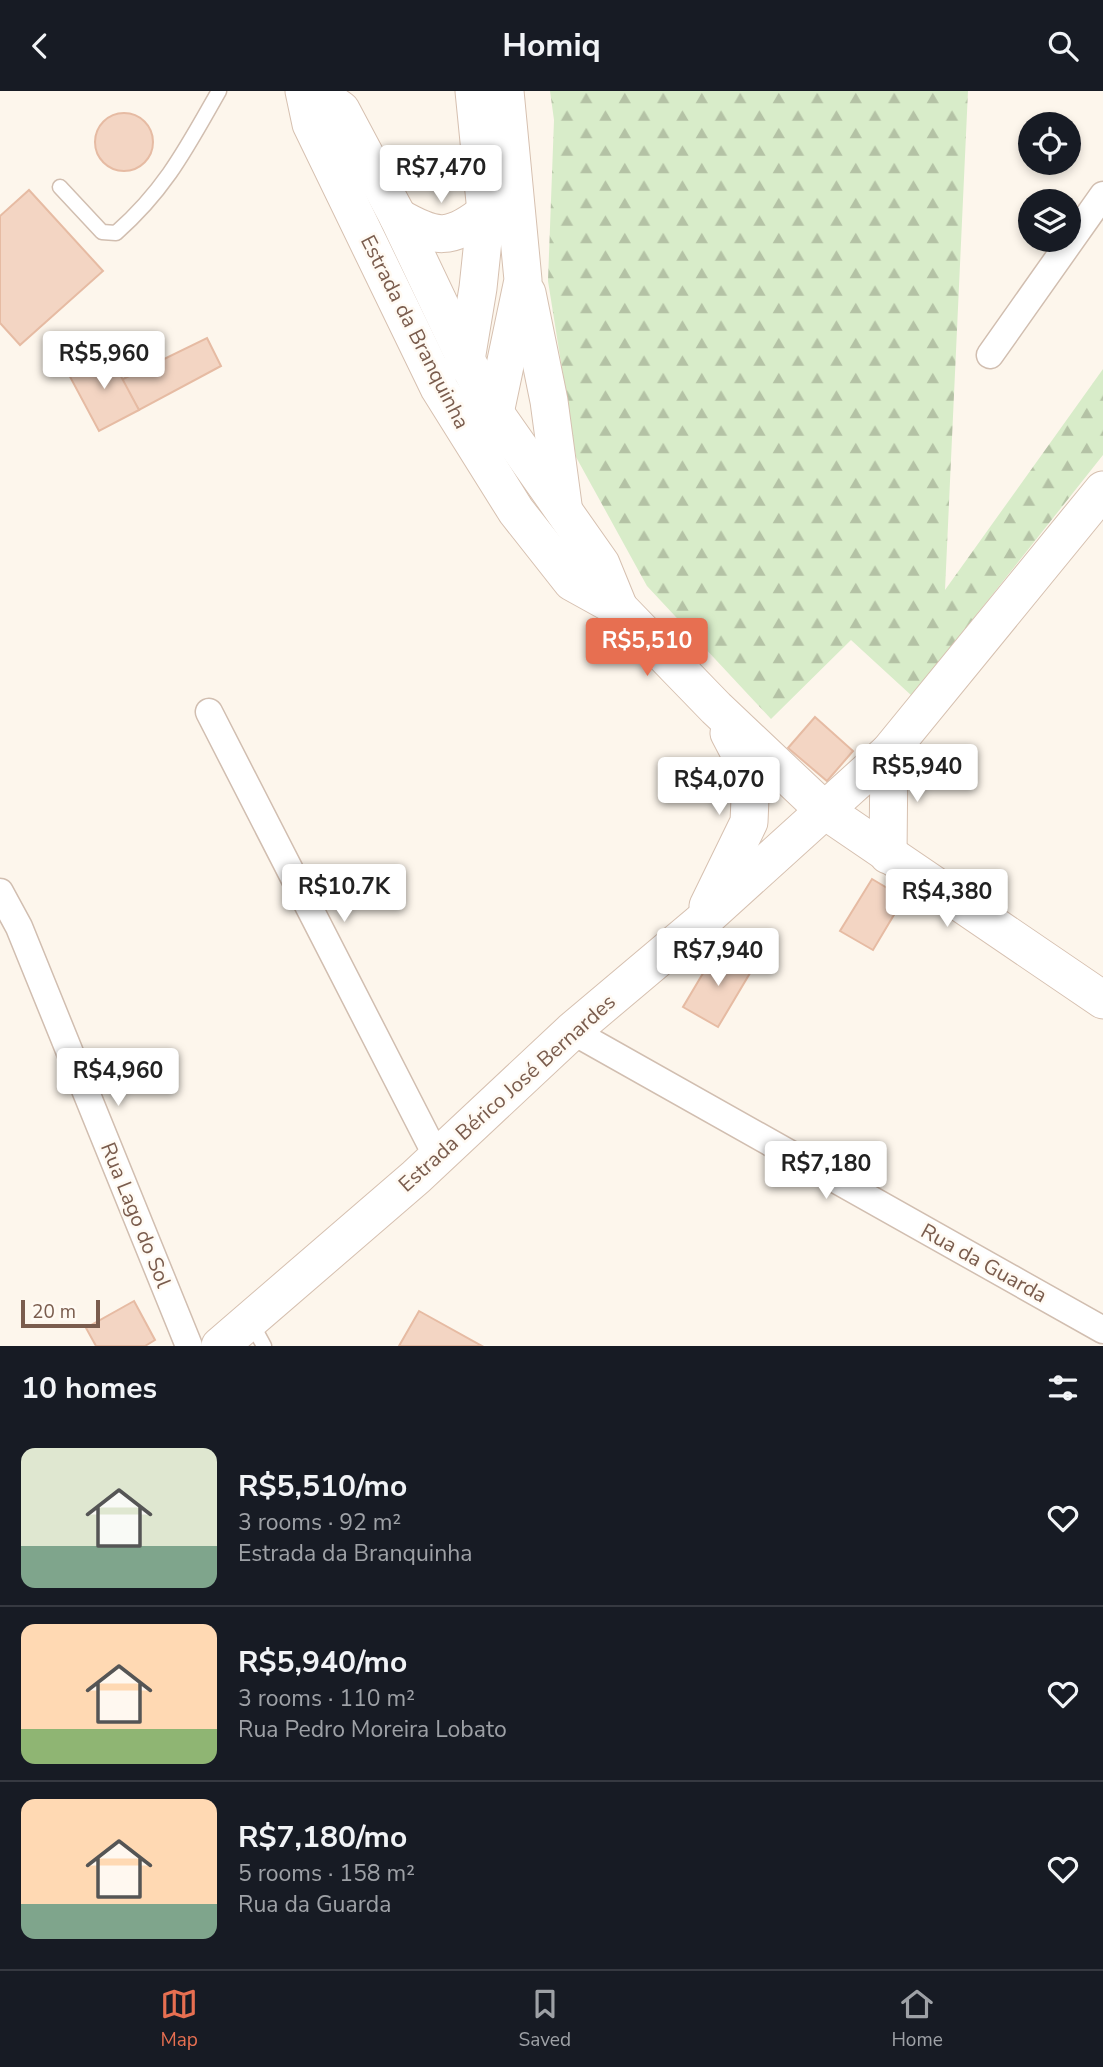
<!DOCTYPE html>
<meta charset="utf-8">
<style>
body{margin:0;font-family:"Nunito Sans",sans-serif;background:#20242c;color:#f1f3f6;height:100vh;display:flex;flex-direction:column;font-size:26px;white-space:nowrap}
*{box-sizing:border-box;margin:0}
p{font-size:23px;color:#9ea1a6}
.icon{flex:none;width:38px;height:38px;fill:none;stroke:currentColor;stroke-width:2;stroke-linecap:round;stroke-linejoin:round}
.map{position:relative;height:1255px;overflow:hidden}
.panel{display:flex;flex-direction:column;background:#171b24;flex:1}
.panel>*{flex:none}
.controls{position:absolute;left:1018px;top:21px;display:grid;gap:14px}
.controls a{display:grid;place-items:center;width:63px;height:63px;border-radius:50%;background:#171b24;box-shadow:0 4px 10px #0003;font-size:35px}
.scale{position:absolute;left:21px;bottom:18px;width:79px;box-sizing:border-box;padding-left:7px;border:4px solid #7a5c4d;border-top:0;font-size:19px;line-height:24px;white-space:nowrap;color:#7a5c4d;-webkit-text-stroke:5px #fffaf3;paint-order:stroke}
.price{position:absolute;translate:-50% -60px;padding:0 16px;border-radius:7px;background:#fff;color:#222;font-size:23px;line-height:46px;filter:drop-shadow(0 2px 4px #0008)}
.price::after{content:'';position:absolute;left:50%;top:42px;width:21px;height:16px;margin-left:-10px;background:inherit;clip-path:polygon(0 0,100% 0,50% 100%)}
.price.active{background:#e76f51;color:#fff}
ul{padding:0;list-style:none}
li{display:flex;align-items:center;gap:21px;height:175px;padding:0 21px}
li+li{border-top:2px solid #363941}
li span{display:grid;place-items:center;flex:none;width:196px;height:140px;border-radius:14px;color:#555}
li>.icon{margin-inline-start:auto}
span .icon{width:84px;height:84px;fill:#fffc;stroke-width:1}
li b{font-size:30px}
h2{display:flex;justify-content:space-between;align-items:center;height:84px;padding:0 21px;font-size:30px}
header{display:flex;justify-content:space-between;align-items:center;height:91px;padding:0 21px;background:#171b24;font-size:32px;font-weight:700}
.tab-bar{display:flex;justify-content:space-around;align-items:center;height:98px;border-top:2px solid #363941;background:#171b24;font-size:19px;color:#9ea1a6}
.tab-bar a{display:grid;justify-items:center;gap:4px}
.tab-bar .active{color:#e76f51}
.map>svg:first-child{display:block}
</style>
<header><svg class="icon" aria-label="back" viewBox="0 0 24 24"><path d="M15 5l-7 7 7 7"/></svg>Homiq<svg class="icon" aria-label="search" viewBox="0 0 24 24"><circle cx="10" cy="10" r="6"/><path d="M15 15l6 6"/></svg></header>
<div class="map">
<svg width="1103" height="1255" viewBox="0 0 1103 1255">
<defs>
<pattern id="forest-firs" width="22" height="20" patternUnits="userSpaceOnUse" patternTransform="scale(1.75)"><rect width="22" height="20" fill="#d8ecc9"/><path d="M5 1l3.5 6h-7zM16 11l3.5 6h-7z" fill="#b4c2a5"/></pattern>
</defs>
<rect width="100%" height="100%" fill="#fdf6ec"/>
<polygon fill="url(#forest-firs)" points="550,0 968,0 945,499 1103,278 1103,364 912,605 851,549 771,628 647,495 576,366 548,190 554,29"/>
<g fill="#f3d5c3" stroke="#e6bba3" stroke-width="2">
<circle cx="124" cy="51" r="29"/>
<polygon points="29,99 103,180 20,254 0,232 0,125"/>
<polygon points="207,247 221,275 139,319 121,289"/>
<polygon points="108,261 139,319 99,340 68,282"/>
<polygon points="815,626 853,660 827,690 788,657"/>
<polygon points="872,788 904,807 873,859 840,840"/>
<polygon points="718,857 753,877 718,936 683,916"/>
<polygon points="134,1210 155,1249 145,1255 96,1255 86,1237"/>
<polygon points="419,1220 482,1255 399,1255"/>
</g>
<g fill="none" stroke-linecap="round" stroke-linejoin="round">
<defs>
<g id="lane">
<path d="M60,96L102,141L116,142C166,98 187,56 219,0"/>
<polyline points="250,1229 264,1255"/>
</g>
<g id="street">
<polyline points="990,264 1103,104"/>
<polyline points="209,621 437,1066"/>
<polyline points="0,801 19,836 189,1255"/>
<polyline points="572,940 1103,1239"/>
</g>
<g id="secondary">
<polyline points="304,0 311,33 439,297 516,420 572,491 619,517 716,617 824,719 1103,909"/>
<polyline points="315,0 341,19 398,126 466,269 495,322 601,473 619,517"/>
<path d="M398,126C436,148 450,150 486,121"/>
<polyline points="527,202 549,310 563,414"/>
<polyline points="463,272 466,269 478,197 486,121 474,0"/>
<polyline points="490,330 495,322 523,189 505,0"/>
<polyline points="888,764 889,661"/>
<polyline points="708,815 749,731 751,684 729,642"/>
<polyline points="220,1255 416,1086 572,940 699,833 889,661 1103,399"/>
</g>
</defs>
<use href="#lane" stroke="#d1beb0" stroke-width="17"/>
<use href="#street" stroke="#d1beb0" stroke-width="29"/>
<use href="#secondary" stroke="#d6c0b0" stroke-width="39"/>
<use href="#lane" stroke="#fff" stroke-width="14"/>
<use href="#street" stroke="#fff" stroke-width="26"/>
<use href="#secondary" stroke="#fff" stroke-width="37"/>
</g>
<g text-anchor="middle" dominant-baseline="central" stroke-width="5" stroke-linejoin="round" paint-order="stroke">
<g font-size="21" fill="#7a5c4d" stroke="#fffaf3">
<text transform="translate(415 241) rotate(63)">Estrada da Branquinha</text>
<text transform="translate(507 1002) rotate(-42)">Estrada Bérico José Bernardes</text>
<text transform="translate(136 1124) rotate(68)">Rua Lago do Sol</text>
<text transform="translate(984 1172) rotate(29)">Rua da Guarda</text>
</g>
</g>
</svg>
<div class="controls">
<a><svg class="icon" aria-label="locate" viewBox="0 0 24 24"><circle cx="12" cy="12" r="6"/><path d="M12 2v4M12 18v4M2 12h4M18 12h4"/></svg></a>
<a><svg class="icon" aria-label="layers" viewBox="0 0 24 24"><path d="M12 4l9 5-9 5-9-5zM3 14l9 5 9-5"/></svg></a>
</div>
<div class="scale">20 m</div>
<b class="price" style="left:441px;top:114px">R$7,470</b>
<b class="price" style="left:104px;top:300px">R$5,960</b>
<b class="price active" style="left:647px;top:587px">R$5,510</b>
<b class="price" style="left:917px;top:713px">R$5,940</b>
<b class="price" style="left:719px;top:726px">R$4,070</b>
<b class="price" style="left:344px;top:833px">R$10.7K</b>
<b class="price" style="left:947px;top:838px">R$4,380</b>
<b class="price" style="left:718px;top:897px">R$7,940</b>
<b class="price" style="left:118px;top:1017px">R$4,960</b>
<b class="price" style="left:826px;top:1110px">R$7,180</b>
</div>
<section class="panel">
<h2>10 homes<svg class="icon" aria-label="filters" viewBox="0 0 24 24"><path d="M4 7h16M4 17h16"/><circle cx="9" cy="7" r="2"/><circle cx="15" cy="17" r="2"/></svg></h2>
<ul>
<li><span style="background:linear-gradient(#dfe7d0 70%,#7fa58c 0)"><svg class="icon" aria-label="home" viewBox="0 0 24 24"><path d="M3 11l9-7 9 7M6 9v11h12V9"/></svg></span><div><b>R$5,510/mo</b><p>3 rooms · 92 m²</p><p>Estrada da Branquinha</p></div><svg class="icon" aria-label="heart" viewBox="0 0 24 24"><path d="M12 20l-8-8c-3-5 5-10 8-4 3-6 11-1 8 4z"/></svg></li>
<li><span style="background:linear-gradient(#ffd9b3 75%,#8fb573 0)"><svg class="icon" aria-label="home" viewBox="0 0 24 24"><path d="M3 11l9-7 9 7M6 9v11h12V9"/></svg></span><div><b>R$5,940/mo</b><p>3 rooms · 110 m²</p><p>Rua Pedro Moreira Lobato</p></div><svg class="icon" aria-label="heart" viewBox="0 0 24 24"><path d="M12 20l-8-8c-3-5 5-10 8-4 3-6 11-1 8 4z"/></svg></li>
<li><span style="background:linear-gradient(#ffd9b3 75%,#7fa58c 0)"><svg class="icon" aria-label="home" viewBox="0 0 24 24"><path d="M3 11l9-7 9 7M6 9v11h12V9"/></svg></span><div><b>R$7,180/mo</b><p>5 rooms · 158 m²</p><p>Rua da Guarda</p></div><svg class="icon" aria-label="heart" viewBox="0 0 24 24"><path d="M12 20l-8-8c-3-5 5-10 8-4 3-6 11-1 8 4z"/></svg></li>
</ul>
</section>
<nav class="tab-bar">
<a class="active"><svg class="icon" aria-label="map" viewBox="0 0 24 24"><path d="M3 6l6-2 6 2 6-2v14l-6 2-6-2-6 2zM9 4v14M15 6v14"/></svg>Map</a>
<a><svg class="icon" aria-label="saved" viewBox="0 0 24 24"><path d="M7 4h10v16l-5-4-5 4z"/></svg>Saved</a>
<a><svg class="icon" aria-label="home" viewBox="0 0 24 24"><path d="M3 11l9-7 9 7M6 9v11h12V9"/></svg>Home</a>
</nav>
